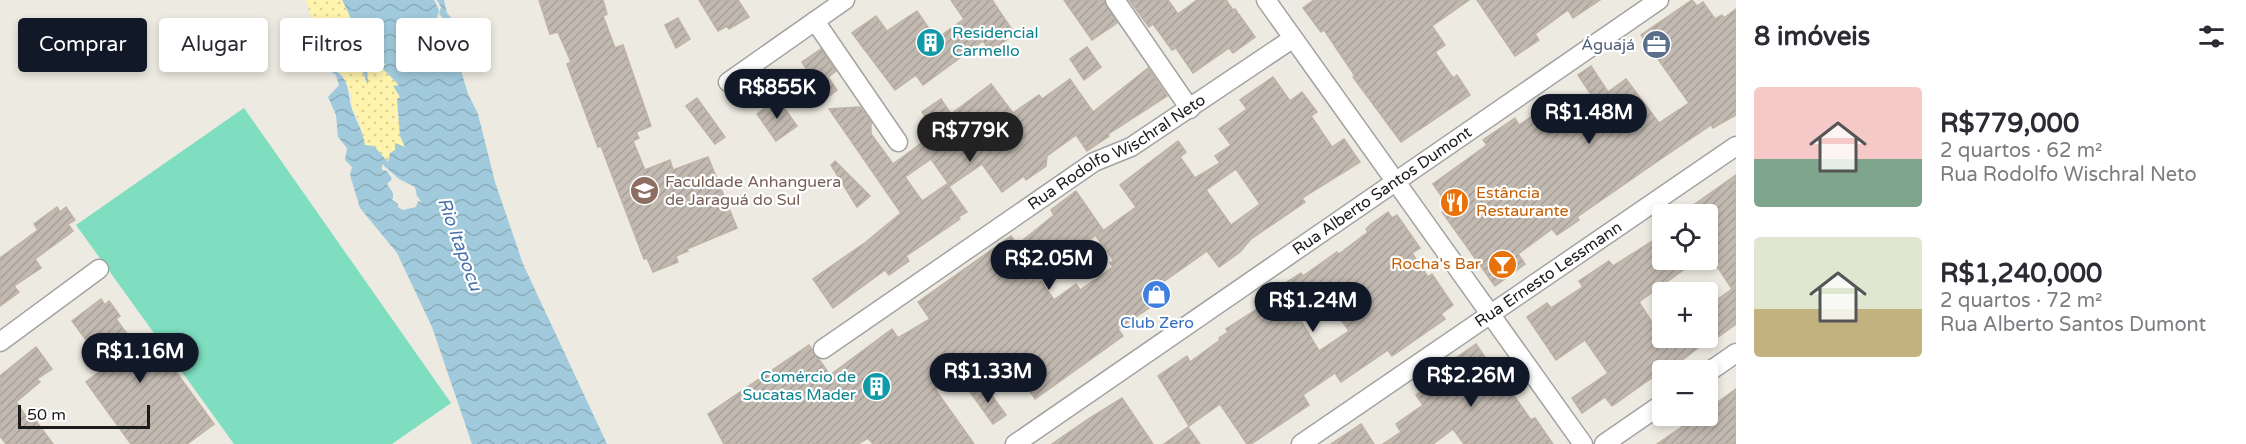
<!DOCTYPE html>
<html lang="pt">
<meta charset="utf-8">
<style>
body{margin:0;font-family:"Varela Round",sans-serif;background:#f2f2f3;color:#2b2b33;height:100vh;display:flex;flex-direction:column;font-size:22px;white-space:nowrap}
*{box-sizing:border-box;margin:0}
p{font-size:20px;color:#7c7c81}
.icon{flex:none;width:33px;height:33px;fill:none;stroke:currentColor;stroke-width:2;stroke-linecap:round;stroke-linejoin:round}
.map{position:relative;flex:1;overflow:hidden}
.sheet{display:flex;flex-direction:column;background:#fff;width:510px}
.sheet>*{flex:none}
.banner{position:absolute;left:18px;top:18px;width:570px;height:54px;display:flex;gap:12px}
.tools{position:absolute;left:1652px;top:204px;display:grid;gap:12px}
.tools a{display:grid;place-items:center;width:66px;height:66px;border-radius:6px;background:#fff;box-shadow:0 3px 9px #0003;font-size:30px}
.scale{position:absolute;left:18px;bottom:15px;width:132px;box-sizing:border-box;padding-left:6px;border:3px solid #1c1c1c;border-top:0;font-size:16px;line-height:21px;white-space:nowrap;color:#1c1c1c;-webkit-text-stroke:4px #fff;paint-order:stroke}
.price{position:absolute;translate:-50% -51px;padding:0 14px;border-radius:21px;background:#111827;color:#fff;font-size:20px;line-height:39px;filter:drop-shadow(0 2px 3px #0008)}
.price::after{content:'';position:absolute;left:50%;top:36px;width:18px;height:14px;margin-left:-9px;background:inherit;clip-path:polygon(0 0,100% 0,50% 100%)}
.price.selected{background:#222;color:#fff}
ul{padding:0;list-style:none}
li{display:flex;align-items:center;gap:18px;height:150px;padding:0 18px}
li span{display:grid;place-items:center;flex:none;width:168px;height:120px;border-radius:6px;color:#555}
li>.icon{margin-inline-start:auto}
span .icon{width:72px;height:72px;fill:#fffc;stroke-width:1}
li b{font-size:26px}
h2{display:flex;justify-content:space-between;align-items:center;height:72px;padding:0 18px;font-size:26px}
.pill{padding:0 21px;border-radius:6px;background:#fff;box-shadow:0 3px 9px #0003;font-size:21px;line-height:54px}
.pill.selected{background:#111827;color:#fff}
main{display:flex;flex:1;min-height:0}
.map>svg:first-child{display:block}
</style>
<main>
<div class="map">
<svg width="1736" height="444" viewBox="0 0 1736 444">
<defs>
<pattern id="sand-dots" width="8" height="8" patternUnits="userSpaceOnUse" patternTransform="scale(1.5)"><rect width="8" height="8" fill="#fff4ae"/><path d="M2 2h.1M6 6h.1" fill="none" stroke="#dad195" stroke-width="1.8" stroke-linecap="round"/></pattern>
<pattern id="water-waves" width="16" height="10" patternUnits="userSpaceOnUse" patternTransform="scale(1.5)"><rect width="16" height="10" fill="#a1cadc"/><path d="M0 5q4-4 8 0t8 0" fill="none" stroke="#8aadbc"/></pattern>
<pattern id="building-hatch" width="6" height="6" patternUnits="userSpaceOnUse" patternTransform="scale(1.5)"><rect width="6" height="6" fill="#c2bab1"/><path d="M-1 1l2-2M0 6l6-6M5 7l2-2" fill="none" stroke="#a69f98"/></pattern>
</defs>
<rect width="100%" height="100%" fill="#edeae1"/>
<path fill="url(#sand-dots)" d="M306,0H342C352,17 357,35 355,55L364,63L362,70L367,83V65L378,61L387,64V71L399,85L394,87L400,98L397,100L400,136L405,147L395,150L388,162L382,155L365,145L359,121L352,108V96L342,74L331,68L321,49Z"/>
<polygon fill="#7edebf" points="244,108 451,403 392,444 234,444 76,225"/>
<g fill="url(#water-waves)" fill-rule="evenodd">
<path d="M342,0H434L439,10L436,22L446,47L457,57L468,94L478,114L495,182L523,264L607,444H472L432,327L397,253L360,208L350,175L352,167L345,160L347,148L338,137L336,115L328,97L339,85L336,75L330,71L331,68C352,80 346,90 352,109C356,121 363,131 365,145L374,146L388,162L390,153L395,150V143L405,147L400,136L397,99L400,97L393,86L399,85L381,67L386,64L378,61L367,65L368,85L367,83L362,70L363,63H359C355,55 357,51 356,43C354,27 350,14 342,0ZM382,164L399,179L415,187L417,196L422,203L418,201L416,207L403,210L398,207V204L391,199H393V193L387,184L392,179L387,171L382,170Z"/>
<polygon points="437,0 444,0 447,13 458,25 456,32 439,14 441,7"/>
</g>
<g fill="url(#building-hatch)" stroke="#bfb2a4" stroke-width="1.5" fill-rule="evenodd">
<polygon points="539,0 603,0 607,14 603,16 615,48 623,45 651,126 636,132 639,138 633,141 645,170 670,160 673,170 708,157 737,228 687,249 688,251 676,256 678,262 653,272 647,258 644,259 601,146 598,147 567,64 571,62 558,32 550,34"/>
<polygon points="699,0 738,0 749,17 729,29 727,26 718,31"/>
<polygon points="951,0 992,0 1015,34 990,51 983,41 923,85 916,75 895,90 852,33 876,16 887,31 917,11 936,39 964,19"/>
<polygon points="1064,0 1104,0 1117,23 1092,40"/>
<polygon points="1129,0 1168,0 1178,14 1197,0 1226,0 1233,10 1235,9 1255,37 1233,53 1229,48 1193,73 1176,48 1172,50 1153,24 1149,27"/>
<polygon points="1314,0 1469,0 1432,26 1445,45 1435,52 1453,78 1457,75 1470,95 1401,142 1353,77 1355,76 1324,30 1321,32 1303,8"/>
<polygon points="1477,0 1600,0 1573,18 1568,10 1535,34 1539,40 1515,56"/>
<polygon points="1692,0 1697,6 1703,2 1715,19 1722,15 1724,18 1736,9 1736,115 1713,128 1711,125 1668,154 1577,217 1579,220 1557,235 1552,229 1518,254 1525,264 1495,286 1442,212 1449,207 1433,184 1487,145 1483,140 1515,118 1519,125 1549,105 1562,124 1596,102 1578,75 1591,66 1608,92 1626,79 1659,123 1689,103 1641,35"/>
<polygon points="678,18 690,39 676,48 665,25"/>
<polygon points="1087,47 1101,67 1084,80 1070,59"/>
<polygon points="821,49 836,71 828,77 837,90 825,99 802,62"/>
<polygon points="1148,68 1167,96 1108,134 1109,136 1087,151 1076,135 1047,156 1046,166 1026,180 1024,176 1002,192 982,164 950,186 931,159 905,177 922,201 947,184 967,212 958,217 960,219 906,256 909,261 889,275 885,270 833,308 813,279 866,242 901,213 829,109 860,107 871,122 871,134 893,164 927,139 918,126 927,119 922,112 941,99 951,114 991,84 1013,113 1039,95 1042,99 1070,79 1093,112"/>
<path d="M1273,77L1290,101L1302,92L1317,112L1311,116L1332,147L1344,139L1360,162L1302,198L1305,202L1251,239L1240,252L1219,267L1207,251L1156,287L1164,298L1118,329L1123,336L1035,399L1016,371L992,388L968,356L939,375L945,383L935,389L974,444H873L868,438L858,444H724L708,414L809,345L830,375L892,329L898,338L930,319L918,302L1011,236L1017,245L1054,215L1051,210L1076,191L1103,230L1078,248L1074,242L1033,269L1054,300L1076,284L1080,290L1113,267L1110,263L1114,261L1096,236L1136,207L1120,185L1178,141L1186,152L1180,157L1195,178L1220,163L1215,156L1231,145L1219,129L1247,109L1240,100ZM1236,169L1260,204L1231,225L1206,190Z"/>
<polygon points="697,98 725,137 715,144 686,106"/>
<polygon points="778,99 797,126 776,141 757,114"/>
<polygon points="835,161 870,196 857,207 831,165"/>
<polygon points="1736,175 1736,324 1718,337 1716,334 1672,368 1662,370 1662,374 1658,377 1656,375 1612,406 1605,397 1582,413 1572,398 1608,373 1585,340 1556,360 1527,317 1547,303 1551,308 1583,287 1579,281 1609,261 1613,266 1662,235 1662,260 1697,260 1639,302 1662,338 1707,338 1707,307 1732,289 1707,251 1707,214 1681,214"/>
<polygon points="57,207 60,212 66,207 75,220 68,224 73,231 35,259 41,268 14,286 19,292 0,306 0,258 38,230 34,224"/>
<path d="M1388,212L1392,218L1397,215L1420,248L1412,253L1428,277L1432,274L1453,305L1441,314L1445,319L1392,356L1388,350L1341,382L1335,373L1303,395L1309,405L1251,444H1247L1220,404L1189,426L1158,376L1187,356L1190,362L1220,340L1219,338L1228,332L1226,329L1282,293L1279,287L1301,273L1303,276L1337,252L1339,254L1368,232L1366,229L1370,225ZM1323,294L1349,331L1319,351L1295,311Z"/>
<polygon points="101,299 105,305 109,301 120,316 116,319 135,345 149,335 214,424 187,444 131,444 86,382 106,367 72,321"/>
<polygon points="1476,344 1489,363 1499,360 1517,385 1510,390 1531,420 1535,418 1553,444 1464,444 1453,429 1433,444 1383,444 1401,432 1396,424 1423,405 1416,395 1451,372 1446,365"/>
<polygon points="36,347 52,369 37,379 40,382 16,402 31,424 36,421 53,444 6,444 0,436 0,376"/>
<polygon points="983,383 1006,415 993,424 970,392"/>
<polygon points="1736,389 1736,444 1657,444 1698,416 1707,416 1707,410"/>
<polygon points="1122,398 1153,444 1052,444 1090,418"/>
<polygon points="1361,424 1374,444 1331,444"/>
<polygon points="1188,427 1200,444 1164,444"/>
</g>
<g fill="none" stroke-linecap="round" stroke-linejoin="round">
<defs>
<g id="minor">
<polyline points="1115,0 1190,109"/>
<polyline points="1266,0 1583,444"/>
<polyline points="815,21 898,142"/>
<polyline points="728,82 845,0"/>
<polyline points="0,342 99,269"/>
<path id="s1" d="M823,349L1094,162L1131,147L1292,39"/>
<polyline points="1707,373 1736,353"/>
<path id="s2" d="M1015,444L1659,0"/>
<path id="s3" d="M1301,444L1736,146"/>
<polyline points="1604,444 1662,404"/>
</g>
</defs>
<use href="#minor" stroke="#a3a3a3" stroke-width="21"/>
<use href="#minor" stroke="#fff" stroke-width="18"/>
</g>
<defs>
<symbol id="building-disc" viewBox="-11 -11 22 22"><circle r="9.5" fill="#0f9aa8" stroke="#fff"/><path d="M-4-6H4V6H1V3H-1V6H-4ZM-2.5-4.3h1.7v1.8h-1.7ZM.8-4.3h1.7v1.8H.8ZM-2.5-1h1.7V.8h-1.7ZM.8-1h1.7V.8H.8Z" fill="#fff"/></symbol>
<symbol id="office-disc" viewBox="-11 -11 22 22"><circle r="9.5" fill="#5c6f8a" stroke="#fff"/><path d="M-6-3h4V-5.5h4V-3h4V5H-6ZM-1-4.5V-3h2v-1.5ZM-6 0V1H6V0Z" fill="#fff"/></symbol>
<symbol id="university-disc" viewBox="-11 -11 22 22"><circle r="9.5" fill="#8d6e63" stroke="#fff"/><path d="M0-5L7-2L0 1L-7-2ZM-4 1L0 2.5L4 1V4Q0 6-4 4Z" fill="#fff"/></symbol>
<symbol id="restaurant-disc" viewBox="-11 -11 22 22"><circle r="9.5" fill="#e8710a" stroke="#fff"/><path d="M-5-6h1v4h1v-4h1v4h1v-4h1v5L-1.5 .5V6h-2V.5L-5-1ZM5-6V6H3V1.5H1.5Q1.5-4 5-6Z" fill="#fff"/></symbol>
<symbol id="bar-disc" viewBox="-11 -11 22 22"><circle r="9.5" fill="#e8710a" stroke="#fff"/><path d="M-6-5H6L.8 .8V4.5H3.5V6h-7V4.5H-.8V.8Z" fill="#fff"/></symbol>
<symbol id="shop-disc" viewBox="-11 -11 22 22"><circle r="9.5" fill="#3f7fe0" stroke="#fff"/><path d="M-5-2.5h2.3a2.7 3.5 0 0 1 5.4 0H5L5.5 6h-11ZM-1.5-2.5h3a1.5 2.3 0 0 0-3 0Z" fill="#fff"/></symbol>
</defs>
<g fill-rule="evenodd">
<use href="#building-disc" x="914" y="26" width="33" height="33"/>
<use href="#office-disc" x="1640" y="28" width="33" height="33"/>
<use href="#university-disc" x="628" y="174" width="33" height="33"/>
<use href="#restaurant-disc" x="1438" y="186" width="33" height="33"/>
<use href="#bar-disc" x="1486" y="248" width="33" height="33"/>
<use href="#shop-disc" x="1140" y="278" width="33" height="33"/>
<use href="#building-disc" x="860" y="370" width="33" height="33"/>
</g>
<g text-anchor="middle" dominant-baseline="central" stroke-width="4.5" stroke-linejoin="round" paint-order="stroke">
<g font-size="16" fill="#0d838f" stroke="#fff" text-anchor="start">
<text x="952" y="33">Residencial<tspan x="952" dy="18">Carmello</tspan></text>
<text x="856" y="377" text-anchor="end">Comércio de<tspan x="856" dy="18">Sucatas Mader</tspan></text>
</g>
<g font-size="16" fill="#4e5e75" stroke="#fff" text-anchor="end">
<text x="1635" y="45">Águajá</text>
</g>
<g font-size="16" fill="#1c1c1c" stroke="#fff">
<text stroke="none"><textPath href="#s1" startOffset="354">Rua Rodolfo Wischral Neto</textPath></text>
<text stroke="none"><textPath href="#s2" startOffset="446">Rua Alberto Santos Dumont</textPath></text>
<text stroke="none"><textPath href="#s3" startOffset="300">Rua Ernesto Lessmann</textPath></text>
</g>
<g font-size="16" fill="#785e54" stroke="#fff" text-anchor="start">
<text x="665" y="182">Faculdade Anhanguera<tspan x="665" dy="18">de Jaraguá do Sul</tspan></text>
</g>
<g font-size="16" fill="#c56008" stroke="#fff" text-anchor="start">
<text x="1476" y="193">Estância<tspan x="1476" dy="18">Restaurante</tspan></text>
<text x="1481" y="264" text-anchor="end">Rocha's Bar</text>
</g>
<g font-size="16" fill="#366cbe" stroke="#fff">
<text x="1157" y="323">Club Zero</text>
</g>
<g font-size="18" font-style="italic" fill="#4973ab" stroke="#fff">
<text transform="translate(460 244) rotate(70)">Rio Itapocu</text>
</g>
</g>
</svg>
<div class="tools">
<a><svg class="icon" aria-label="locate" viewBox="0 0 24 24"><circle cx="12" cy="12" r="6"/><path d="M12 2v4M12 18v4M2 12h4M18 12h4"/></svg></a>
<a>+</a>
<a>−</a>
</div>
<div class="scale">50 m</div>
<b class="price" style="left:777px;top:120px">R$855K</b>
<b class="price" style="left:1589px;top:145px">R$1.48M</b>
<b class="price selected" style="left:970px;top:163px">R$779K</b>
<b class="price" style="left:1049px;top:291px">R$2.05M</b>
<b class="price" style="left:1313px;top:333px">R$1.24M</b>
<b class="price" style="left:140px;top:384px">R$1.16M</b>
<b class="price" style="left:988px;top:404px">R$1.33M</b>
<b class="price" style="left:1471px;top:408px">R$2.26M</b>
<div class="banner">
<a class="pill selected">Comprar</a>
<a class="pill">Alugar</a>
<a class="pill">Filtros</a>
<a class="pill">Novo</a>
</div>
</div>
<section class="sheet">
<h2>8 imóveis<svg class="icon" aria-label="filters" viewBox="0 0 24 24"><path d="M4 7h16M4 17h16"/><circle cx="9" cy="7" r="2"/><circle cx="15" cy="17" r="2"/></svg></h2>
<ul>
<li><span style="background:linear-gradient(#f6c9c9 60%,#7fa58c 0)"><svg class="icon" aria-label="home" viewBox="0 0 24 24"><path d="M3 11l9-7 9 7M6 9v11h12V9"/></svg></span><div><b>R$779,000</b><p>2 quartos · 62 m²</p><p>Rua Rodolfo Wischral Neto</p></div></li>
<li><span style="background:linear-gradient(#dfe7d0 60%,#c2b280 0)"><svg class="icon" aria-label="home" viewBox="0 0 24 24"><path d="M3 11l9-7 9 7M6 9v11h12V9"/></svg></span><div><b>R$1,240,000</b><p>2 quartos · 72 m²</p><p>Rua Alberto Santos Dumont</p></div></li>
</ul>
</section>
</main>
